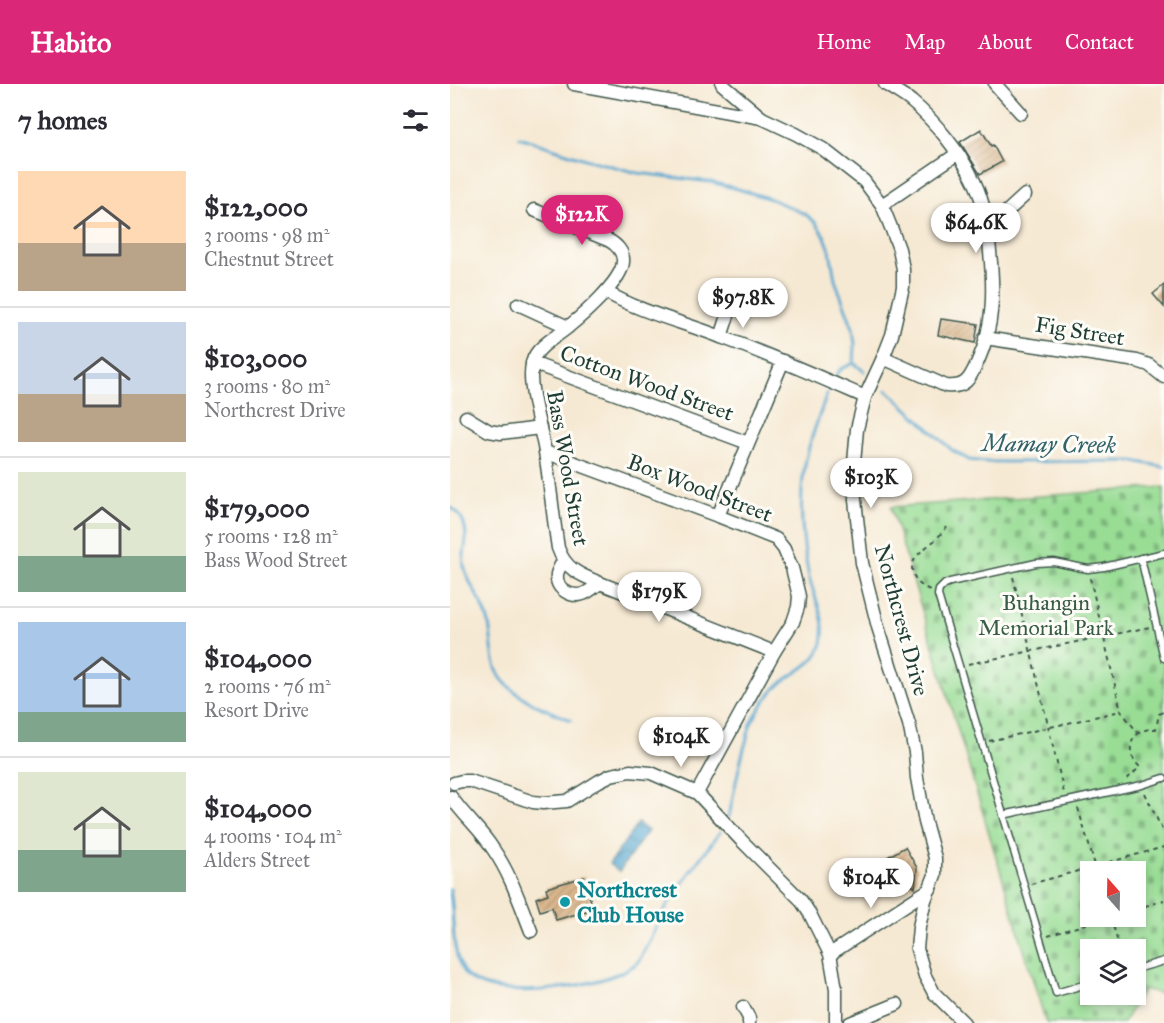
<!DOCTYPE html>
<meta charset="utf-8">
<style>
body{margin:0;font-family:"IM FELL Great Primer",serif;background:#f7f7f7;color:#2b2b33;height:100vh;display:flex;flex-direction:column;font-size:22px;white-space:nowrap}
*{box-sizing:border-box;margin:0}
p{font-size:20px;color:#7c7c81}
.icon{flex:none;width:33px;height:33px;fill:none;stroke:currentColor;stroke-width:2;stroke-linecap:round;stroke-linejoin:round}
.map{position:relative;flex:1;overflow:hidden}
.side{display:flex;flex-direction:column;background:#fff;width:450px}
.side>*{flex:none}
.needle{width:39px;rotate:340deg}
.tools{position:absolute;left:630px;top:777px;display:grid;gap:12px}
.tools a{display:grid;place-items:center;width:66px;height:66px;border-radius:0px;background:#fff;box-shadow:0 3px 9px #0003;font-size:30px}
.price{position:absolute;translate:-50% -51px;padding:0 14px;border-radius:21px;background:#fff;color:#222;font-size:20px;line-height:39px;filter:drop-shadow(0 2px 3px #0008)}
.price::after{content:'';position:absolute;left:50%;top:36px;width:18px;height:14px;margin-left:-9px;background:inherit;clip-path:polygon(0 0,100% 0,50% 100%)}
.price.active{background:#db2777;color:#fff}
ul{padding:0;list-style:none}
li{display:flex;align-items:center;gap:18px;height:150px;padding:0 18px}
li+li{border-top:2px solid #e1e1e2}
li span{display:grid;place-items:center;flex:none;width:168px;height:120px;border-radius:0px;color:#555}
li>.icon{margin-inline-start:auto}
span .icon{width:72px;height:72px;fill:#fffc;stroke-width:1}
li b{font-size:26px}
h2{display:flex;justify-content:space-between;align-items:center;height:72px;padding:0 18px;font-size:26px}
header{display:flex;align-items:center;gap:36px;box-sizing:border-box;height:84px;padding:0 30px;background:#db2777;color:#fff}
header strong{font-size:28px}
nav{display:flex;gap:33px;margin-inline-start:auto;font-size:21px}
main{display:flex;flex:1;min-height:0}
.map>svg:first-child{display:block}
</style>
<header>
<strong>Habito</strong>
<nav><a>Home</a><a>Map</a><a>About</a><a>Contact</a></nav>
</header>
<main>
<section class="side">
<h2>7 homes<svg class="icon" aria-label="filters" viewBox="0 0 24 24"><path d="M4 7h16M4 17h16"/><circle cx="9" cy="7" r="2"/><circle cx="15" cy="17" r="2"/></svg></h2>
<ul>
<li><span style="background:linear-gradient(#ffd9b3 60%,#b9a48a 0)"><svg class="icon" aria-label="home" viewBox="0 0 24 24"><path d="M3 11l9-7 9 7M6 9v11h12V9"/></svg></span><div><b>$122,000</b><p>3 rooms · 98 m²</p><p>Chestnut Street</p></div></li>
<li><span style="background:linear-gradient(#c9d6e8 60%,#b9a48a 0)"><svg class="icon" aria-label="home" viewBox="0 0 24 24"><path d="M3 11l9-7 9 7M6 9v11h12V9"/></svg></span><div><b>$103,000</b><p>3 rooms · 80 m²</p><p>Northcrest Drive</p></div></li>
<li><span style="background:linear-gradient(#dfe7d0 70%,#7fa58c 0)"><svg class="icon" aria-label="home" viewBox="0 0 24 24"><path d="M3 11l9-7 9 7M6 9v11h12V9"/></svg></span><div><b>$179,000</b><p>5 rooms · 128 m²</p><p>Bass Wood Street</p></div></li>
<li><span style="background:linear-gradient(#a9c7e8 75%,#7fa58c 0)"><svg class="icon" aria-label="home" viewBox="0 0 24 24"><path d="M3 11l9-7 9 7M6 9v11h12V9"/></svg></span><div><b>$104,000</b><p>2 rooms · 76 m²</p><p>Resort Drive</p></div></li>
<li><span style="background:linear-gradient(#dfe7d0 65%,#7fa58c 0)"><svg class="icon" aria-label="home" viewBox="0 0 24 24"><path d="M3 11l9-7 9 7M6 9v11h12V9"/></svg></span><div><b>$104,000</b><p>4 rooms · 104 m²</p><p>Alders Street</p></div></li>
</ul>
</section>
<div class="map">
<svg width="714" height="939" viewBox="0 0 714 939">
<defs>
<pattern id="cemetery-stones" width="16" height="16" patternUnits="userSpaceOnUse" patternTransform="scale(1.5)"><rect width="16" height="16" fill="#99dd95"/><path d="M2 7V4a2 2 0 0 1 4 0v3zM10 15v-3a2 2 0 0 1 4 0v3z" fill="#7cb47a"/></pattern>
<pattern id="water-waves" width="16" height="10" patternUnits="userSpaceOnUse" patternTransform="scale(1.5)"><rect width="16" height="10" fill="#54a6cf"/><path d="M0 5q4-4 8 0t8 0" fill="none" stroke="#4588a9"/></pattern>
<pattern id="building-hatch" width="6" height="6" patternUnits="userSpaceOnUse" patternTransform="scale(1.5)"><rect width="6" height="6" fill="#dbb78e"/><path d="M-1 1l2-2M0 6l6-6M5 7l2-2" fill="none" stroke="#b19675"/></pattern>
</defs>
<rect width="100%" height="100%" fill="#fdfcf7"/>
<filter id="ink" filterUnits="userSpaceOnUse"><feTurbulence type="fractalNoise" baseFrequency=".0167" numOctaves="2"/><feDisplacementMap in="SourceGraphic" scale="12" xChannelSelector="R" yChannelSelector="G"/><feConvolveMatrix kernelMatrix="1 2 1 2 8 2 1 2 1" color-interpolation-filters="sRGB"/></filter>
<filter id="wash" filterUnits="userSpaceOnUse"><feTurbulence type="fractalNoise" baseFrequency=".008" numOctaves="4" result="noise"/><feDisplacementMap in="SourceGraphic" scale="24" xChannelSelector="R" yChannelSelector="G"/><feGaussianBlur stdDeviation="1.35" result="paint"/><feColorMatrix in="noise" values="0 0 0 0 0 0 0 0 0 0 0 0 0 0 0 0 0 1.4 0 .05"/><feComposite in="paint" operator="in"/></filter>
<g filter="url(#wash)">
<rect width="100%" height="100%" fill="#f6e9d3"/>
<path fill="url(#cemetery-stones)" stroke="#5c8d64" stroke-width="1.5" fill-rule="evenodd" d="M714,403V911L694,905L673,939H596L441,423ZM640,788H686V832H640ZM640,866H686V910H640Z"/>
<polygon fill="url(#water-waves)" stroke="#3a7282" stroke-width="1.5" points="188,739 198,747 169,788 159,780"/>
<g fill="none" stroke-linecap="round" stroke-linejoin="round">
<g stroke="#54a6cf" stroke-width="3">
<polyline points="69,53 135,75 188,89 261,98 288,105 321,115 355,130 366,139 375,153 380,166 385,196 403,244 405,261 404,279"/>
<polyline points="404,279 414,287"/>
<polyline points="386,291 391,285 404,279"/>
<polyline points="437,306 502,366 519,376 535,378 683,377 714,383"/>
<path d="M0,423C11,429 16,441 16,454C16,463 12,472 14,482C17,499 33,517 38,536C43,554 40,578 51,594C68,616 97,626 121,636"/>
<path d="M279,733C284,708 288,683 296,658C298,651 299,642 303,636C309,624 320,609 330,600C345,587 367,580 372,559C378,534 362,512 358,488C351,450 348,409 357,371C362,350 370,330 377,310"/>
<path d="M0,805C5,831 0,867 14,889C40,922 159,903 187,879C191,875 193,868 196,863C203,850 209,835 217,822C232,796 252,773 270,748"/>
</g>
</g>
<g id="blocks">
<g fill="url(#building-hatch)">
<polygon points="531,45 541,62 543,61 552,78 530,90 510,58"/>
<polygon points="714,201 714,223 703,210"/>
<polygon points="491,235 528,240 525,259 488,251"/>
<polygon points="455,763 467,784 465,804 434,775"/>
<polygon points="134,793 143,825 106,836 102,823 90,827 86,814 98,810 96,804"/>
</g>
</g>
</g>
<g filter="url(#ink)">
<use href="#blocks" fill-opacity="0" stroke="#3f574c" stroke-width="1.5"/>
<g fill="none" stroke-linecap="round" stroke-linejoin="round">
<defs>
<g id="service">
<polyline points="691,474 714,574"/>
<polyline points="553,731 692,701 714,694"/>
<polyline points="686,885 714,877"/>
<polyline points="640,899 606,909 488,511 489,506 495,500 500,498 586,479 604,478 638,485 654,483 714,469"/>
</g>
<g id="minor">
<polyline points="124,0 312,34"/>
<polyline points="272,0 312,34 346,50 373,65 414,97 432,121 442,146 449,165 453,185 453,203 442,251 433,274 415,313 407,345 404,379 405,416 412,479 428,543 459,640 465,668 467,694 475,738 485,774 485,791 475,816 469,843 467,865 475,892 484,909 514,939"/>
<polyline points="545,0 571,29"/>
<polyline points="432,121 507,70"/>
<path d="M84,126L158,156C166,160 174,168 173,178C172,197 133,231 118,243C108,252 94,258 86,270C82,276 81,284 81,291C81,317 91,343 95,368C100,400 103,432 108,464C115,485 130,491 150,499L324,568"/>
<polyline points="538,145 575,111"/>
<path d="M156,208C192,229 233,238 271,253C320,271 367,292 415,313"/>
<polyline points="68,220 118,243"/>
<polyline points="271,253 287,204"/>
<polyline points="535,254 687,277 699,281 714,293"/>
<path d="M433,274L496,302C517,304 520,294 528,277C544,242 544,206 540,168C538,143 535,120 524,97C512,71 484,36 462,18C454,11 444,6 435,0"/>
<polyline points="82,279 298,359"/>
<polyline points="16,333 39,347 51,349 90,344"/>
<polyline points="95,368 268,432 326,455 334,465 342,484 349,512 348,523 343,538 324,568 247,709"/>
<polyline points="268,432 333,277"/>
<path d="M113,477C111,481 108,486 107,490C105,505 121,514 133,510C139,508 144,503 150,499"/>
<polyline points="4,699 12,697 20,697 83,718 93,719 117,717 149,697 161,691 180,687 201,689 247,709 291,756 350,815 360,830 380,870 386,905 386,939"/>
<path d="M1,713C14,732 31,746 43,765C60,789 70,819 81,847"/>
<polyline points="380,870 480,805"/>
<polyline points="293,923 299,934 299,939"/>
<polyline points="400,939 447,920"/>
</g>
</defs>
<use href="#service" stroke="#3f574c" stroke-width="9"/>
<use href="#minor" stroke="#3f574c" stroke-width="15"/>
<g stroke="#3f574c" stroke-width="2" stroke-dasharray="4.5 4.5" stroke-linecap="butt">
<polyline points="563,493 614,709"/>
<polyline points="640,494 671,627 688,649"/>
<path d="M480,506C473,503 468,500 465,494C455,477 473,466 484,457C489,452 493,448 497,443"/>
<polyline points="518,580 700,543"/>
<polyline points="539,657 671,627"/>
<path d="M677,695L690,683C672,667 682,643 706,645L709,630L714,628"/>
<polyline points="695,709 714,750"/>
<polyline points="628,724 647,788"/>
<polyline points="581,800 714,763"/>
<polyline points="686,825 714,816"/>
<polyline points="661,834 670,866"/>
<polyline points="598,852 661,832"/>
</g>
<use href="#service" stroke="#fff" stroke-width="6"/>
<use href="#minor" stroke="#fff" stroke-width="12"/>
</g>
</g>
<circle fill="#0f9aa8" stroke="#fdfcf7" stroke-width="2" cx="115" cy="818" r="6"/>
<g text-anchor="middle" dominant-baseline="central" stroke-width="6" stroke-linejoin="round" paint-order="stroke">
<g font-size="22" fill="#1f3d34" stroke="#fdfcf7">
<text transform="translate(630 247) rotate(9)">Fig Street</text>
<text transform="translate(197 299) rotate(20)">Cotton Wood Street</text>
<text transform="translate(118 384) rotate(80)">Bass Wood Street</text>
<text transform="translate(250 404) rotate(21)">Box Wood Street</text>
<text transform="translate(452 536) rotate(75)">Northcrest Drive</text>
</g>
<g font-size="22" fill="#375d47" stroke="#fdfcf7">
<text x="596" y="518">Buhangin<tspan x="596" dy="25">Memorial Park</tspan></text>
</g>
<g font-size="22" font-weight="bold" fill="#0d838f" stroke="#fdfcf7" text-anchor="start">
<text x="127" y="805">Northcrest<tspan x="127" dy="25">Club House</tspan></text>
</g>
<g font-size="24" font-style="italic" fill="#32626a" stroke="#fdfcf7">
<text transform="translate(599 360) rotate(1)">Mamay Creek</text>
</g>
</g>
</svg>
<div class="tools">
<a><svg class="needle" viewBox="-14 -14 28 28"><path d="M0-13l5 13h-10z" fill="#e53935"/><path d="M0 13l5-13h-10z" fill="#7c7c81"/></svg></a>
<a><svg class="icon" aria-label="layers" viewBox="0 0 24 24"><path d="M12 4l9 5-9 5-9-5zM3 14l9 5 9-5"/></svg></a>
</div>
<b class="price active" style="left:132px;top:162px">$122K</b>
<b class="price" style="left:526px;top:170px">$64.6K</b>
<b class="price" style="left:293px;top:245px">$97.8K</b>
<b class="price" style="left:421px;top:425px">$103K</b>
<b class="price" style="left:209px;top:539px">$179K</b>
<b class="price" style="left:231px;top:684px">$104K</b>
<b class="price" style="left:421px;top:825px">$104K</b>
</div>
</main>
